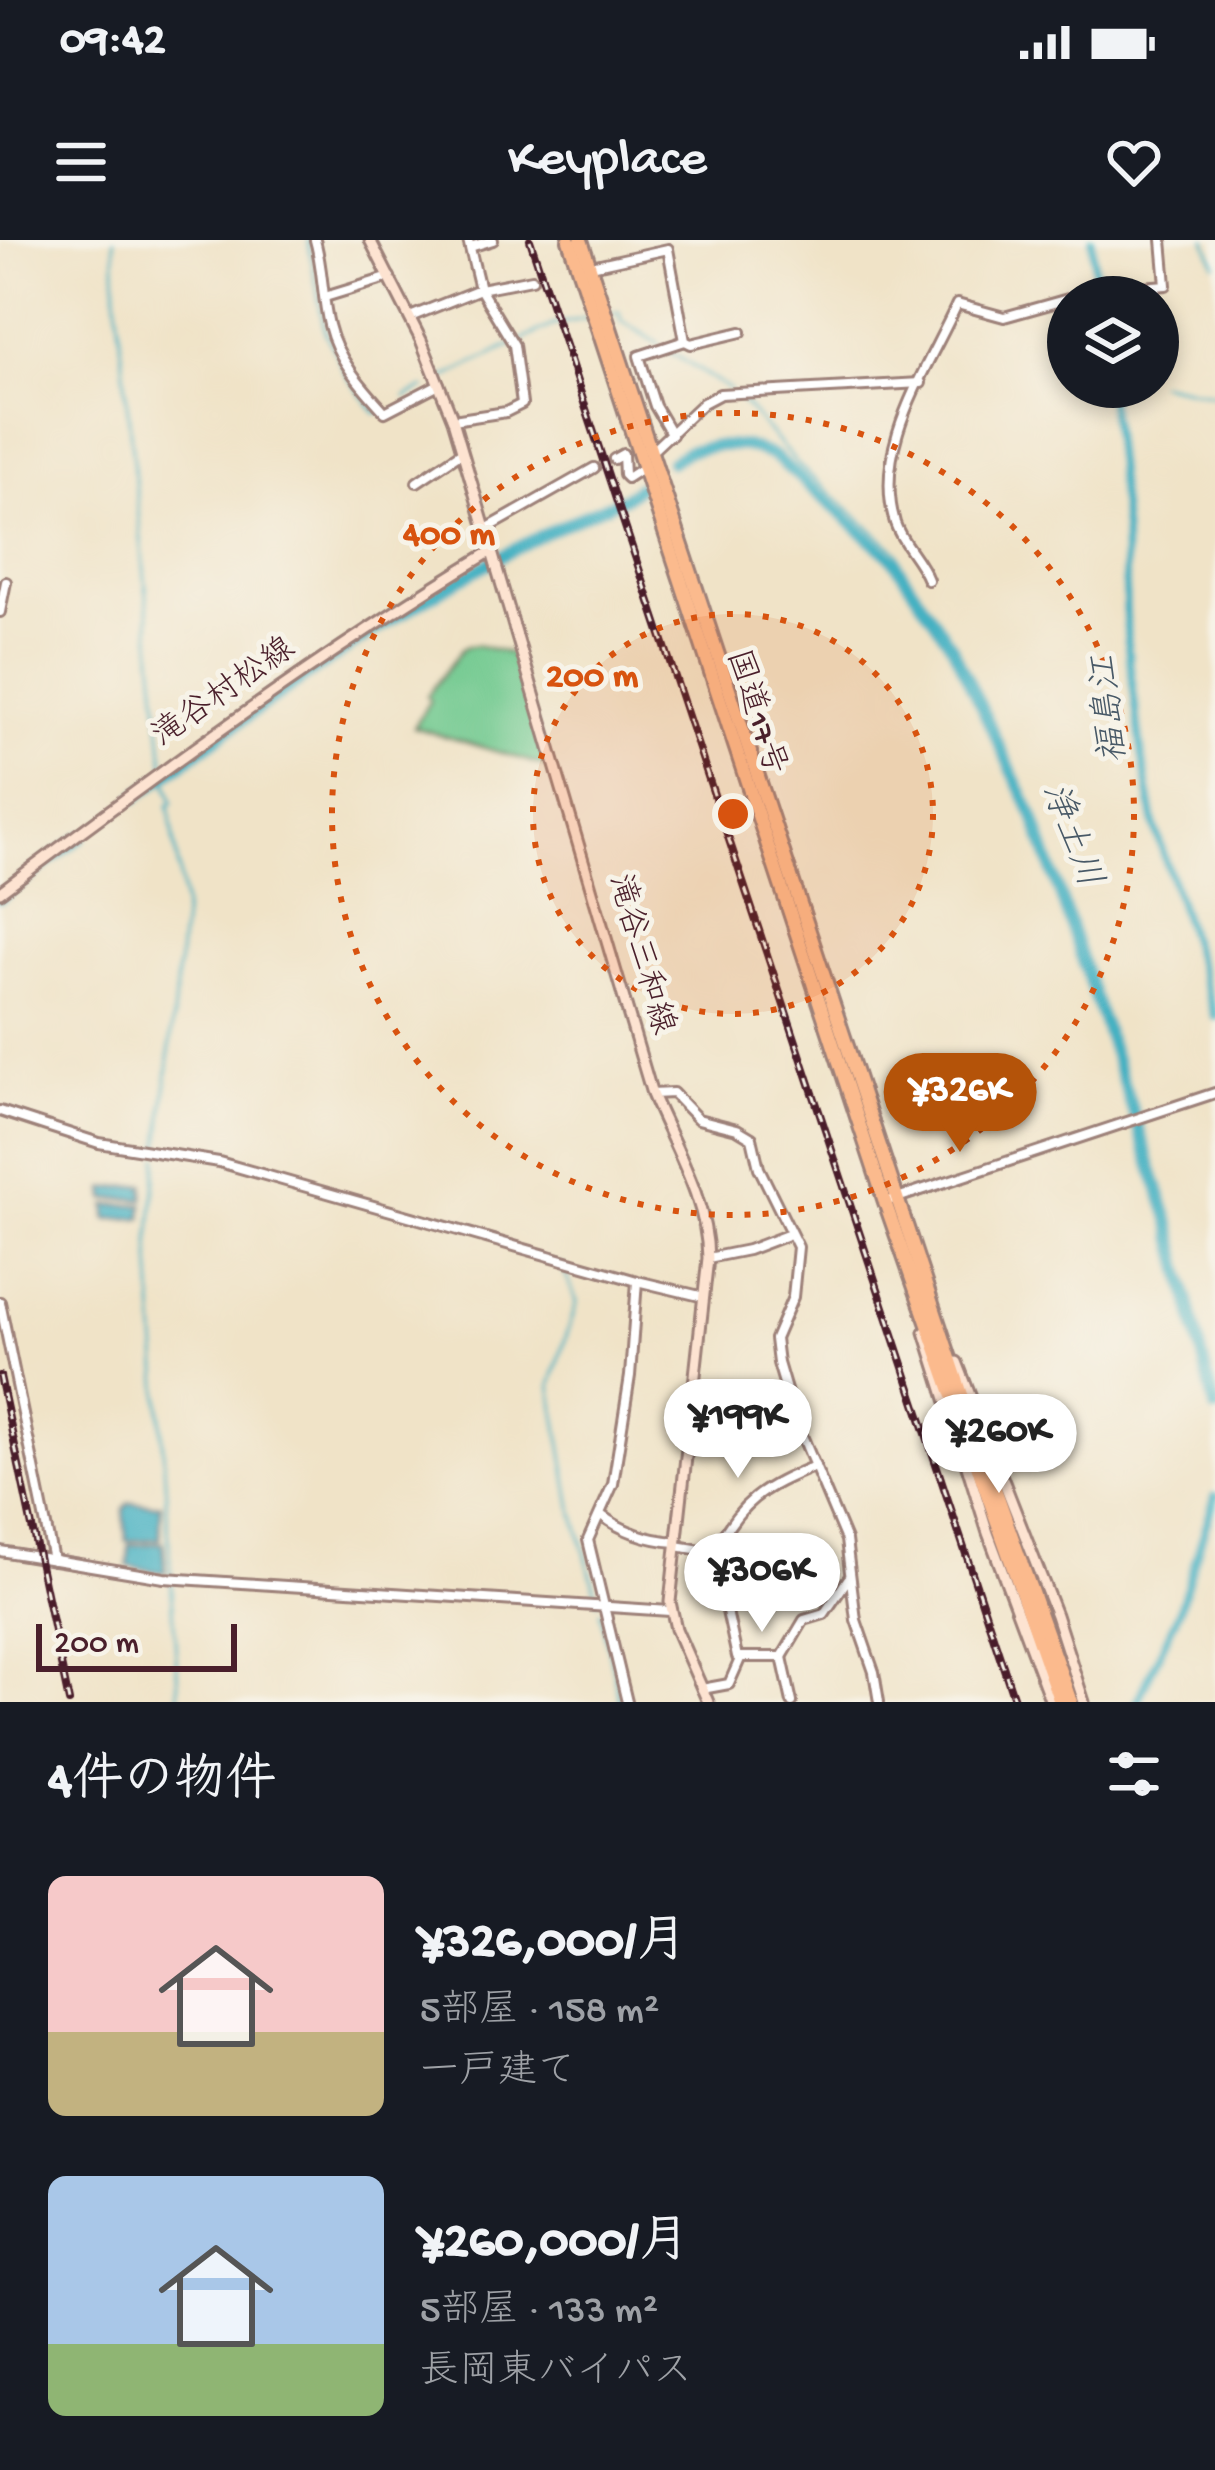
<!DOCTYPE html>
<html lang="ja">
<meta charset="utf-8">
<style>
body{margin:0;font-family:"Gochi Hand","Klee One",sans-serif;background:#20242c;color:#f1f3f6;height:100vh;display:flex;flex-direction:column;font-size:45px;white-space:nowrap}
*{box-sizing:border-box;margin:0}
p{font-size:39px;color:#9ea1a6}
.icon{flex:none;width:66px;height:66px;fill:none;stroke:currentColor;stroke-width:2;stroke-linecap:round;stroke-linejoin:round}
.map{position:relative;height:1462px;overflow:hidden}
.details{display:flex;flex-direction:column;background:#171b24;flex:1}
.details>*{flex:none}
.controls{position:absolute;left:1047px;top:36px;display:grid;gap:24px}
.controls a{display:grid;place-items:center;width:132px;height:132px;border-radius:50%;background:#171b24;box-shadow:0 6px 18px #0003;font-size:60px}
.scale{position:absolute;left:36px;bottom:30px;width:201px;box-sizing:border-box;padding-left:12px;border:6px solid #4a1f2b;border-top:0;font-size:33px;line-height:42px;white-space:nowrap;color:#4a1f2b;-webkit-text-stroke:9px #f7f3e8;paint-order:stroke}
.price{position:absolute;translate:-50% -102px;padding:0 27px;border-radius:42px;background:#fff;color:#222;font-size:39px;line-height:78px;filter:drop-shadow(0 3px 6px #0008)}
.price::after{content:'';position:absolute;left:50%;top:72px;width:36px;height:27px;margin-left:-18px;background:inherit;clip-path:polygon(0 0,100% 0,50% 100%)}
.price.current{background:#b45309;color:#fff}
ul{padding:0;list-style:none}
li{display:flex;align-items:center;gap:36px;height:300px;padding:0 48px}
li span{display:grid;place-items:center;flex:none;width:336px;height:240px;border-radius:18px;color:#555}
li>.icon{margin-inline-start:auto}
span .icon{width:144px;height:144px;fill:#fffc;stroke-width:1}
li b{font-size:51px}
h2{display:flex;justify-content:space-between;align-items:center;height:144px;padding:0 48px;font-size:51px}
.status{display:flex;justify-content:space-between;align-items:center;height:84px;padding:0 60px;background:#171b24;direction:ltr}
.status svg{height:33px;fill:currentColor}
header{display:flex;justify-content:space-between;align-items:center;height:156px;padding:0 48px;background:#171b24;font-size:54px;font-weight:600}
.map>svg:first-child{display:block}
</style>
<div class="status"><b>09:42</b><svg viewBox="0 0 49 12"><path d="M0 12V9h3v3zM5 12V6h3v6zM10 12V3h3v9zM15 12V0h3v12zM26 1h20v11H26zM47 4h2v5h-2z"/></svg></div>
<header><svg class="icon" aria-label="menu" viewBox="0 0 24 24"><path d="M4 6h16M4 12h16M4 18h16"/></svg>Keyplace<svg class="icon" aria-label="heart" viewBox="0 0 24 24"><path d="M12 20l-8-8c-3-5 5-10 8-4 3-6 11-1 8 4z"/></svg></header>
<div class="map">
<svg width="1215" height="1462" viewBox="0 0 1215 1462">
<rect width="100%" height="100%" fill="#f7f3e8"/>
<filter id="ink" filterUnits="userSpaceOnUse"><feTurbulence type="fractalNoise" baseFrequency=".00833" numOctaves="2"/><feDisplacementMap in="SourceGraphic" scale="24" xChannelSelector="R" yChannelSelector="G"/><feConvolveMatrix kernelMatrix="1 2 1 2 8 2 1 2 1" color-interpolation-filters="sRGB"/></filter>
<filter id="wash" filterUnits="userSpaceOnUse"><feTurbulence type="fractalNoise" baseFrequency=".004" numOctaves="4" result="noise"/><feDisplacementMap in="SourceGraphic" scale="48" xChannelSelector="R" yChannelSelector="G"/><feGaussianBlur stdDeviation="2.7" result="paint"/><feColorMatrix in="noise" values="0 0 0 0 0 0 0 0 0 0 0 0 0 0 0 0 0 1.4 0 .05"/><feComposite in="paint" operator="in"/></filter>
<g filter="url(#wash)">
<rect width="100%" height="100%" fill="#f0e3c7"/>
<polygon fill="#71c98f" stroke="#5e745d" stroke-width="3" points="477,405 511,414 548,527 414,487 430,460 427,456 464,407"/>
<g fill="#45b1c2" stroke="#486876" stroke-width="3">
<polygon points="144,945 144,959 106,959 105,949 109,948"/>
<polygon points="143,964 142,978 107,979 107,965"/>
<polygon points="129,1263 161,1265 160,1299 126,1301 124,1269"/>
<polygon points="163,1303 165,1333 128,1326 129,1305"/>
</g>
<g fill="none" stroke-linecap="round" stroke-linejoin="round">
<g stroke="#45b1c2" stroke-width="3">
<polyline points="114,0 116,54 164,524"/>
<polyline points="308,0 325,91 346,135 376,173 382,171"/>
<polyline points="1206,0 1215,24"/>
<polyline points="609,74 619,72 622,81 659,104"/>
<polyline points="667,110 730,150"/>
<polyline points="438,141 553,85 588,78"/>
<polyline points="1158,143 1215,155"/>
<polyline points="737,156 799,226 898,312 904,332"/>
<polyline points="406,157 424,148"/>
<polyline points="160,907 184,666 169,565 173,563 165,533"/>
<polyline points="158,917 150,1002 179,1462"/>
<polyline points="561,1024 577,1062 551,1145 571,1261 598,1361"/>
<polyline points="600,1371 620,1462"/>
</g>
<g stroke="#45b1c2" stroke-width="8">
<polyline points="1092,0 1097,57"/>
<polyline points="1108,147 1124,292 1127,402 1142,515 1155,587 1215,777"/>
<polyline points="1137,1462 1179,1371 1215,1256"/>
</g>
<g stroke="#45b1c2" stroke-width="12">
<polyline points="671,222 687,211 714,206 746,206 774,216 892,318 952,406 1034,577 1171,985 1215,1169"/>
<path d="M136,557C287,447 450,329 624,258L638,247"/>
<polyline points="0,658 81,597"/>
</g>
</g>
</g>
<g filter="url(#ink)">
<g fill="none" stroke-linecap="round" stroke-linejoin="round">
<polyline stroke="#cfbca8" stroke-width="8" stroke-dasharray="8 4" stroke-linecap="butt" points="594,228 614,219"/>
<defs>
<g id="minor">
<path d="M315,0C323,28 322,57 329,85C337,119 362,147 385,172L439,144"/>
<polyline points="470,7 493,0"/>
<polyline points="591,26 668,9 685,101 691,104 741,92"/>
<polyline points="325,57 390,37"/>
<polyline points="1074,57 1104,50 1166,45 1162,0"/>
<polyline points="410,77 480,49 532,39"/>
<polyline points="453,180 506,172 522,164 514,105 480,49 468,0"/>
<polyline points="672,195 655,166 639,116 685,101"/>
<polyline points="651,212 703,163 720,154 921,143"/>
<polyline points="614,219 623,214 624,235 627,238 644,227"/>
<polyline points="417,242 462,212"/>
<polyline points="486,289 594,228"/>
<path d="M928,340C920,319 902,304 895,283C872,206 926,132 957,64L1004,77L1068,59"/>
<polyline points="0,372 6,342"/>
<polyline points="652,854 673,853 698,879 737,889 752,898 759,928 798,1007 793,1057 775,1099 778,1123 793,1174 846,1300 856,1380 874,1432 879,1462"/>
<polyline points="0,871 99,903 219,922 637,1041 704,1057"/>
<polyline points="885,962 1215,853"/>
<polyline points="708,1018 748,1010 790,994"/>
<polyline points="0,1062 53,1320"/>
<path d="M601,1275C622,1291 649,1300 676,1302"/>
<polyline points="676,1306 714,1312"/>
<polyline points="0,1311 164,1338 670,1371"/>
<polyline points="782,1417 804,1380 824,1374 848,1339"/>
<polyline points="702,1449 729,1444 740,1419"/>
<polyline points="627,1462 588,1300 613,1244 630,1136 637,1041"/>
<path d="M792,1462L782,1417H737L714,1312C740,1261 762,1248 815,1226"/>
</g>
<g id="secondary">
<path d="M370,0L421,100L453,180L652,854C674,907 707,958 708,1018L670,1362L676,1389L708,1462"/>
<path d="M0,652C159,533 319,415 490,312"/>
<polyline points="925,1092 988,1293 1051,1462"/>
<polyline points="957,1122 1056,1375 1084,1462"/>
</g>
<g id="trunk">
<polyline points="569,0 885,962 1060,1462"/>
<polyline points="581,0 967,1170 1071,1462"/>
</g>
</defs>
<use href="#minor" stroke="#9d8179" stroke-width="14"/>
<use href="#secondary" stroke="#9d8179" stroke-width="15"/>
<use href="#trunk" stroke="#9d8179" stroke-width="18"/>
<use href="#minor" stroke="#fff" stroke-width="8"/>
<use href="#secondary" stroke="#fde3d1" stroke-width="9"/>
<use href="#trunk" stroke="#fbba8d" stroke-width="12"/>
<defs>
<g id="rail">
<polyline points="530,0 1015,1462"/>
<polyline points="0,1136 69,1462"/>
</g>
</defs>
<use href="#rail" stroke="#4a1f2b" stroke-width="8"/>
<use href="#rail" stroke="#f7f3e8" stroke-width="3" stroke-dasharray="9" stroke-linecap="butt"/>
</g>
</g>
<circle cx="733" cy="574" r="200" fill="#d8530f" fill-opacity=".12"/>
<g fill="none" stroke="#d8530f" stroke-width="6" stroke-dasharray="6 12">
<circle cx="733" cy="574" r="200"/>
<circle cx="733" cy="574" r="401"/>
</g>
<g text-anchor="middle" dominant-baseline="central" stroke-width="10" stroke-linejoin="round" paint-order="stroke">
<g font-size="33" fill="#4a1f2b" stroke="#f7f3e8">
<text transform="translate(225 454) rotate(-35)">滝谷村松線</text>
<text transform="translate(754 473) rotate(72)">国道17号</text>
<text transform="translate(639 715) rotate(74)">滝谷三和線</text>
</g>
<g font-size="36" font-style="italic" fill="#485967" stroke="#f7f3e8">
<text transform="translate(1112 469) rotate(-96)">福島江</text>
<text transform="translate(1069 596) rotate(69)">浄土川</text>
</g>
</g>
<circle cx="733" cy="574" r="18" fill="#d8530f" stroke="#f7f3e8" stroke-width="6"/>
<g font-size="36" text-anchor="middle" font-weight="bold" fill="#d8530f" stroke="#f7f3e8" stroke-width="10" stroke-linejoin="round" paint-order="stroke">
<text x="449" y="303">400 m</text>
<text x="592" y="445">200 m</text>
</g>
</svg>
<div class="controls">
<a><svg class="icon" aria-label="layers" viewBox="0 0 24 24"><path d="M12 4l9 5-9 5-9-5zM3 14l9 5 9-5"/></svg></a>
</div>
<div class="scale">200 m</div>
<b class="price current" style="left:960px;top:915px">¥326K</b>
<b class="price" style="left:738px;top:1241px">¥199K</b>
<b class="price" style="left:999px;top:1256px">¥260K</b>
<b class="price" style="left:762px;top:1395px">¥306K</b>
</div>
<section class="details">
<h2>4件の物件<svg class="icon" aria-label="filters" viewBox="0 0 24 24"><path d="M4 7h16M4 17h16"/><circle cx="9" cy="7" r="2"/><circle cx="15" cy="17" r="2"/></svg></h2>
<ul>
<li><span style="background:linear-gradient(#f6c9c9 65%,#c2b280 0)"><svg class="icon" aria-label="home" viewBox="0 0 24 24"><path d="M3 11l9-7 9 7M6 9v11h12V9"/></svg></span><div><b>¥326,000/月</b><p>5部屋 · 158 m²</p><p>一戸建て</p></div></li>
<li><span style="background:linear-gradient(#a9c7e8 70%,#8fb573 0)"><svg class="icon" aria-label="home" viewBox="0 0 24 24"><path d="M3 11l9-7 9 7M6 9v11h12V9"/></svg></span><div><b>¥260,000/月</b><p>5部屋 · 133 m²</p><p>長岡東バイパス</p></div></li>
</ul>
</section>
